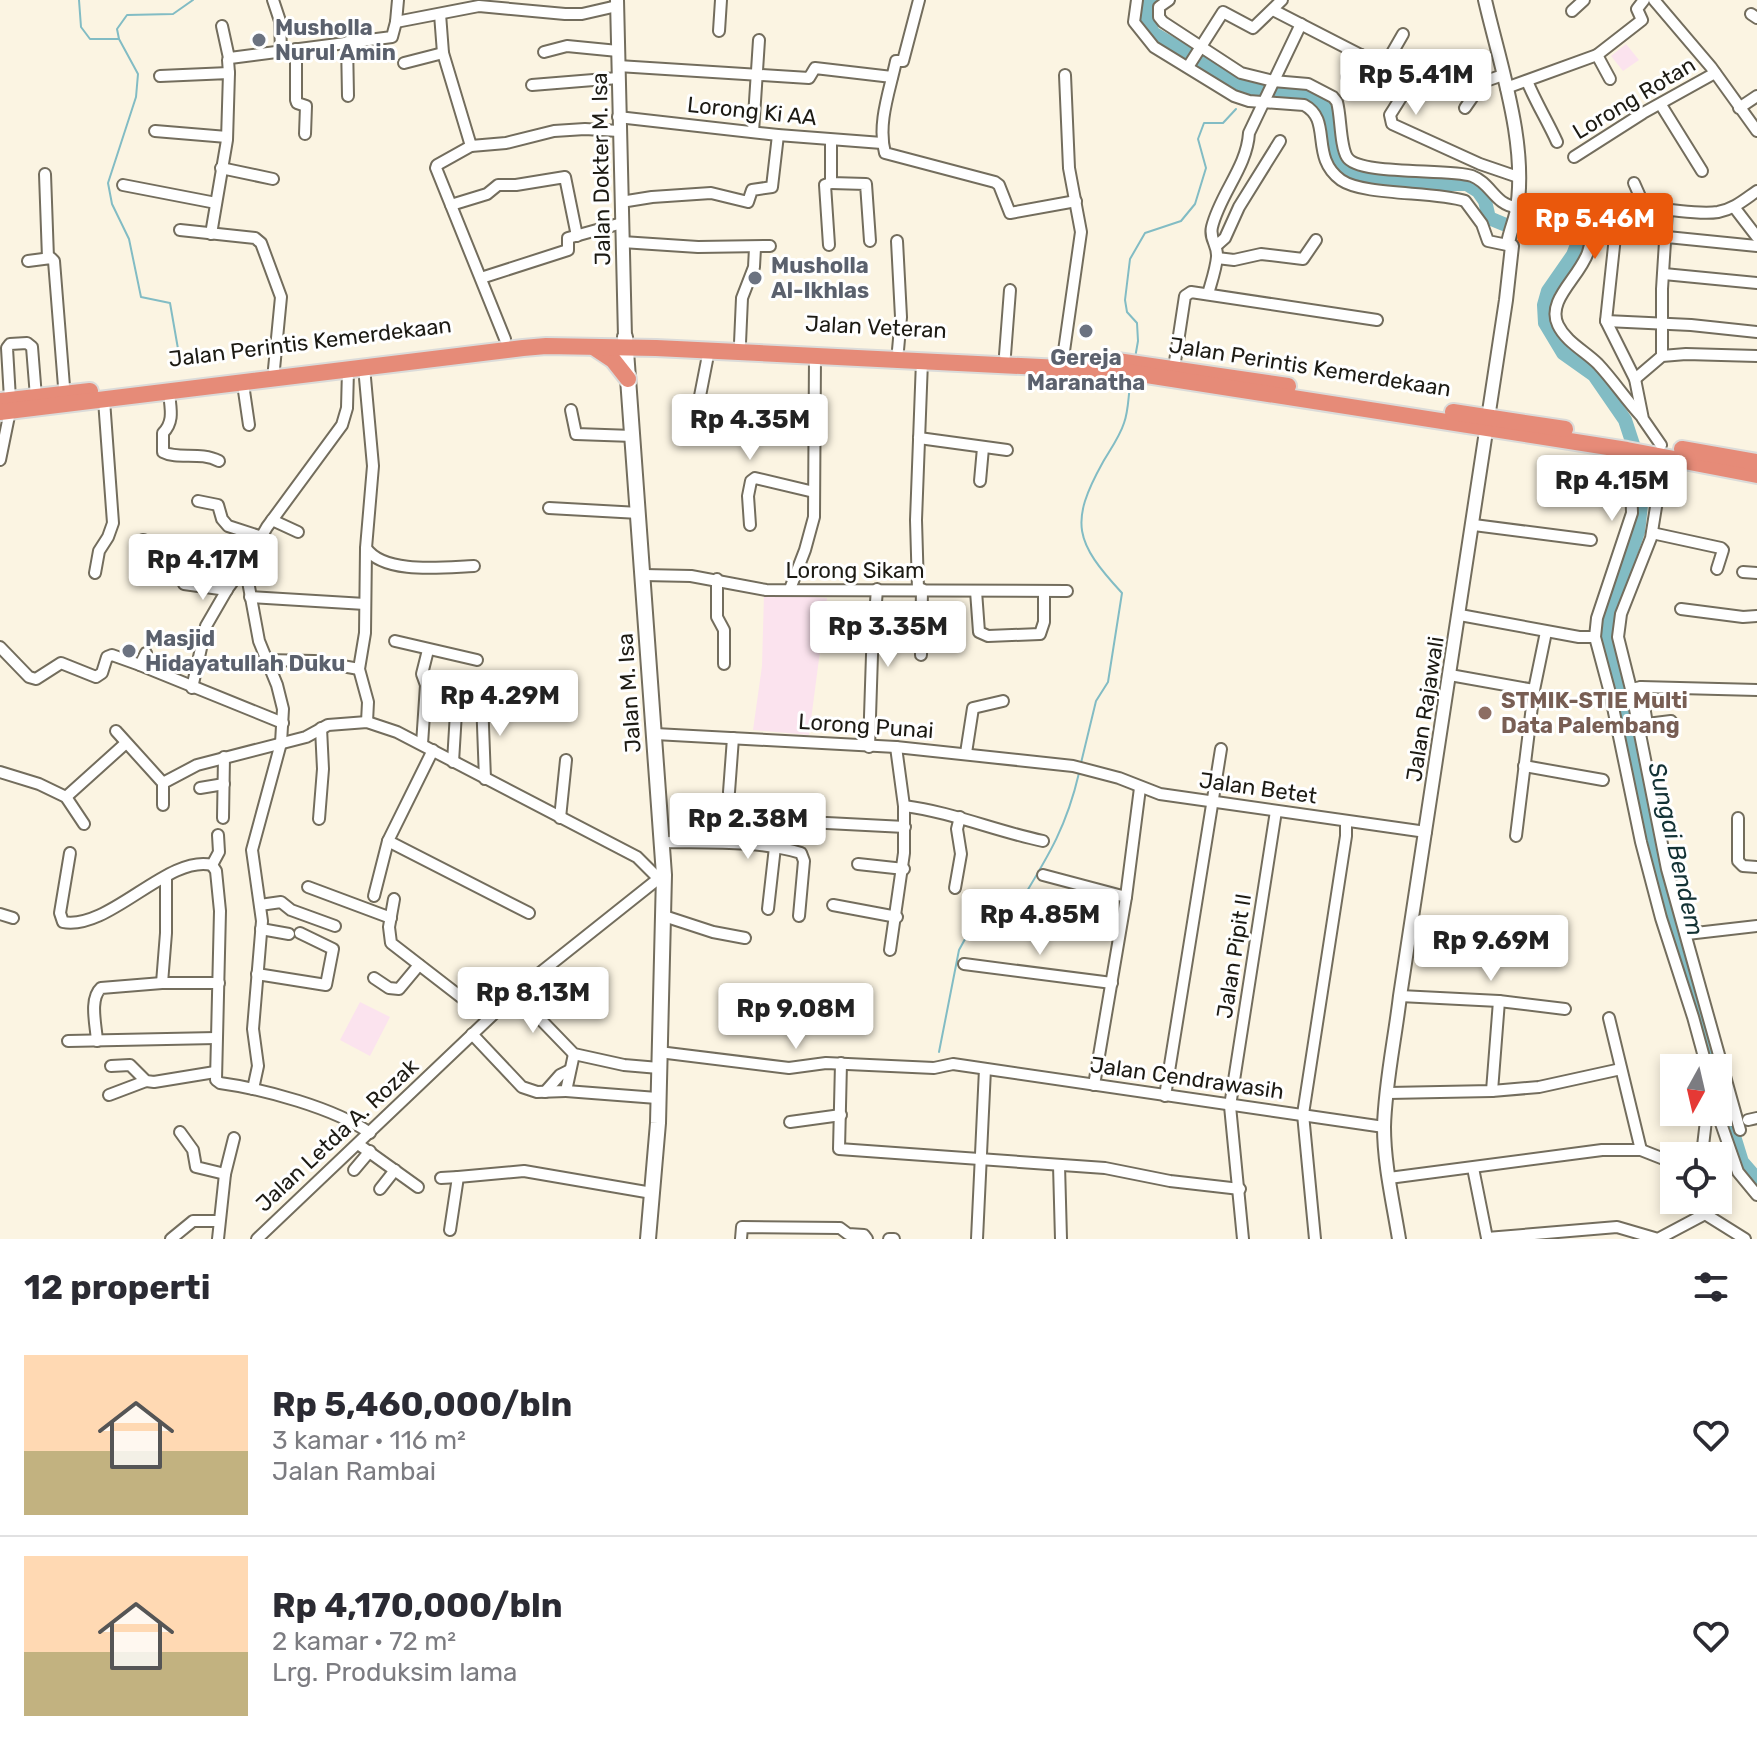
<!DOCTYPE html>
<html lang="id">
<meta charset="utf-8">
<style>
body{margin:0;font-family:Rubik,sans-serif;background:#f2f2f3;color:#2b2b33;height:100vh;display:flex;flex-direction:column;font-size:30px;white-space:nowrap}
*{box-sizing:border-box;margin:0}
p{font-size:26px;color:#7c7c81}
.icon{flex:none;width:44px;height:44px;fill:none;stroke:currentColor;stroke-width:2;stroke-linecap:round;stroke-linejoin:round}
.map{position:relative;height:1239px;overflow:hidden}
.side{display:flex;flex-direction:column;background:#fff;flex:1}
.side>*{flex:none}
.needle{width:52px;rotate:188deg}
.buttons{position:absolute;left:1660px;top:1054px;display:grid;gap:16px}
.buttons a{display:grid;place-items:center;width:72px;height:72px;border-radius:0px;background:#fff;box-shadow:0 4px 12px #0003;font-size:40px}
.price{position:absolute;translate:-50% -68px;padding:0 18px;border-radius:8px;background:#fff;color:#222;font-size:26px;line-height:52px;filter:drop-shadow(0 2px 4px #0008)}
.price::after{content:'';position:absolute;left:50%;top:48px;width:24px;height:18px;margin-left:-12px;background:inherit;clip-path:polygon(0 0,100% 0,50% 100%)}
.price.on{background:#ea580c;color:#fff}
ul{padding:0;list-style:none}
li{display:flex;align-items:center;gap:24px;height:200px;padding:0 24px}
li+li{border-top:2px solid #e1e1e2}
li span{display:grid;place-items:center;flex:none;width:224px;height:160px;border-radius:0px;color:#555}
li>.icon{margin-inline-start:auto}
span .icon{width:96px;height:96px;fill:#fffc;stroke-width:1}
li b{font-size:34px}
h2{display:flex;justify-content:space-between;align-items:center;height:96px;padding:0 24px;font-size:34px}
.map>svg:first-child{display:block}
</style>
<div class="map">
<svg width="1757" height="1239" viewBox="0 0 1757 1239">
<rect width="100%" height="100%" fill="#fbf4e2"/>
<g fill="#fbe3ee">
<polygon points="1626,44 1639,60 1623,71 1611,56"/>
<polygon points="764,593 827,598 809,735 753,730 762,666"/>
<polygon points="360,1002 390,1017 370,1056 340,1040"/>
</g>
<g fill="none" stroke-linecap="round" stroke-linejoin="round">
<g stroke="#82bcc4" stroke-width="2">
<polyline points="79,0 81,27 90,39 119,39 138,74 136,97 108,183 112,204 129,239 141,297 170,303 181,366"/>
<polyline points="119,39 117,29 127,15 173,14 193,0"/>
<polyline points="1135,358 1138,341 1137,323 1127,312 1125,300 1130,259 1145,233 1181,221 1195,204 1206,168 1198,139 1204,123 1223,123 1236,109"/>
<path d="M1081,763L1096,701L1108,682L1122,593C1075,542 1069,523 1103,462C1110,450 1120,436 1124,423C1129,410 1128,394 1131,380"/>
<path d="M939,1052L959,950L981,910L1018,906C1047,858 1066,829 1079,773"/>
</g>
<g stroke="#82bcc4" stroke-width="14">
<path d="M1150,0L1146,3L1145,14L1153,33L1247,88L1303,92L1321,100L1329,113L1333,154L1342,167L1357,175L1427,184H1467L1478,191L1485,201L1489,218C1497,221 1506,226 1514,227C1538,230 1554,215 1577,231L1578,242L1573,255L1548,291L1544,305L1545,323L1563,353L1594,375L1625,420L1644,478L1638,532L1607,620L1609,649L1659,890L1713,1068"/>
<polyline points="1718,1084 1742,1162 1757,1179"/>
</g>
<defs>
<g id="minor">
<polyline points="273,0 280,21 281,51"/>
<path d="M919,0L903,61H896C890,90 877,123 885,153L995,182L999,185L1010,213L1076,201"/>
<path d="M1137,0L1134,22L1154,47L1234,96L1249,101L1304,105C1333,120 1309,157 1341,180C1364,196 1435,191 1465,201L1482,224L1488,241L1512,246"/>
<path d="M1169,0L1159,7V17L1163,22L1241,73L1273,81L1308,84L1333,97L1337,102C1341,116 1340,146 1347,157C1358,176 1450,168 1472,176C1491,183 1495,205 1516,207"/>
<polyline points="1654,0 1711,67 1757,131"/>
<polyline points="1273,10 1384,67 1407,81 1407,88 1390,115 1392,124 1480,164 1518,177"/>
<polyline points="1572,11 1584,0"/>
<polyline points="440,14 443,53 471,146"/>
<polyline points="1751,14 1757,18"/>
<polyline points="396,22 479,6 565,14 582,14 617,6"/>
<polyline points="222,26 229,58"/>
<polyline points="719,31 721,0"/>
<polyline points="347,42 348,96"/>
<polyline points="296,49 296,100 297,103 306,106 305,134"/>
<polyline points="544,52 567,46 618,51"/>
<polyline points="1597,55 1610,79"/>
<polyline points="404,63 443,53"/>
<polyline points="618,66 809,78 815,68 892,77"/>
<polyline points="1188,67 1223,12 1253,28 1282,0"/>
<polyline points="1384,67 1403,34"/>
<polyline points="229,73 228,60 230,58 392,37 396,22 398,0"/>
<polyline points="160,76 229,73 227,140 211,234"/>
<polyline points="1347,77 1361,55"/>
<path d="M1527,81C1536,103 1547,120 1557,142"/>
<polyline points="532,85 618,78"/>
<polyline points="1506,88 1597,55 1642,20 1637,9 1644,0"/>
<polyline points="1661,105 1702,171"/>
<polyline points="1465,108 1483,82 1503,75"/>
<polyline points="1739,108 1757,96"/>
<polyline points="618,117 778,135 882,143"/>
<polyline points="155,131 227,137"/>
<polyline points="753,132 759,40"/>
<polyline points="831,140 831,183 866,184 870,241"/>
<polyline points="1574,157 1643,113 1715,73"/>
<polyline points="221,168 273,179"/>
<polyline points="45,174 48,258"/>
<polyline points="1634,183 1646,210"/>
<polyline points="123,185 216,203"/>
<polyline points="621,202 652,197 711,193 748,202 752,190 772,187 778,135"/>
<polyline points="451,205 487,194 498,185 516,185 565,177 577,236"/>
<polyline points="1734,207 1757,237"/>
<path d="M1516,216L1567,215L1587,223C1606,264 1542,292 1558,325C1566,342 1585,351 1598,364C1614,381 1626,400 1642,417"/>
<polyline points="180,230 255,238 261,243 281,297 274,369"/>
<polyline points="1667,237 1757,246"/>
<polyline points="897,241 901,317 898,350"/>
<polyline points="622,242 698,247 770,246"/>
<polyline points="829,245 825,185 831,183"/>
<polyline points="1216,246 1225,238 1239,207 1280,141"/>
<polyline points="1217,258 1234,260 1261,254 1303,259 1316,240"/>
<polyline points="28,261 51,258 54,261 65,399"/>
<polyline points="1664,274 1757,283"/>
<polyline points="481,278 568,250 568,238 622,223"/>
<path d="M1208,294C1211,283 1216,269 1217,257C1218,245 1209,239 1212,227C1220,194 1247,167 1249,133L1301,24"/>
<polyline points="1606,321 1691,325 1757,332"/>
<polyline points="505,339 436,168 437,165 471,146 506,143 554,131 585,129 619,131"/>
<polyline points="740,343 742,298 754,267 755,248"/>
<polyline points="1005,355 1010,290"/>
<polyline points="1662,356 1662,289 1667,210"/>
<polyline points="1063,358 1081,232 1069,168 1065,75"/>
<path d="M364,367L373,466L366,548C384,575 445,567 474,566"/>
<polyline points="1174,368 1185,296 1191,292 1377,320"/>
<polyline points="1635,379 1662,356 1686,354 1757,356"/>
<polyline points="243,384 249,425"/>
<path d="M169,392C170,407 175,421 163,433V452C178,460 200,451 219,461"/>
<polyline points="700,396 709,350"/>
<polyline points="10,399 7,348 10,344 27,343 32,347 36,397"/>
<polyline points="571,410 576,434 633,436"/>
<polyline points="750,425 815,428"/>
<polyline points="919,438 1007,450"/>
<path d="M1661,445L1643,419L1635,379L1606,321L1617,218C1646,199 1687,217 1718,212C1734,209 1744,200 1757,191"/>
<polyline points="1622,450 1631,480 1632,513 1597,618 1595,637 1610,693 1641,842 1661,918 1693,1017 1707,1068"/>
<polyline points="1664,457 1651,538 1621,614 1618,637 1631,689 1667,869 1740,1130"/>
<polyline points="0,460 10,411"/>
<polyline points="980,481 983,448"/>
<polyline points="198,501 218,505 222,519 228,526 262,537"/>
<polyline points="549,508 639,513"/>
<polyline points="272,520 298,532"/>
<polyline points="750,525 748,496 751,481 755,478 814,492"/>
<polyline points="1474,525 1591,540"/>
<polyline points="1652,533 1721,548 1723,550 1717,569"/>
<polyline points="143,540 199,558 245,565 228,588 206,626 192,688"/>
<polyline points="366,549 365,633 359,669 368,702 367,722"/>
<polyline points="1743,572 1757,573"/>
<polyline points="95,573 99,551 108,537 113,523 104,400"/>
<polyline points="644,575 691,576 766,590 1067,591"/>
<polyline points="717,579 717,617 724,630 724,664"/>
<polyline points="184,584 227,590"/>
<polyline points="790,589 805,550 814,517 815,356"/>
<polyline points="918,589 916,520 922,361"/>
<polyline points="976,591 979,632 988,636 1040,634 1044,622 1044,592"/>
<polyline points="250,597 365,604"/>
<polyline points="1681,609 1743,617 1757,616"/>
<polyline points="1460,615 1579,637 1595,637"/>
<polyline points="395,641 477,660"/>
<polyline points="0,647 29,677 36,679 61,663 96,677 102,673 107,657 112,655 140,665"/>
<polyline points="146,653 140,665 283,723"/>
<polyline points="921,655 922,589"/>
<polyline points="266,660 314,661 359,669"/>
<polyline points="1450,675 1534,690 1546,632"/>
<polyline points="1641,687 1647,724 1671,721"/>
<polyline points="1631,689 1641,687 1757,690"/>
<polyline points="482,699 485,779"/>
<polyline points="116,731 163,783"/>
<polyline points="655,734 896,747 1073,766 1119,778 1160,794 1426,832"/>
<polyline points="422,744 426,685 422,674 428,650"/>
<polyline points="869,747 872,655 877,589"/>
<polyline points="433,750 388,841 529,913"/>
<polyline points="966,753 973,708 1003,701"/>
<polyline points="453,762 457,696"/>
<polyline points="1524,766 1603,780"/>
<polyline points="0,772 39,784 66,797 84,824"/>
<polyline points="200,788 224,784"/>
<polyline points="729,792 733,738"/>
<polyline points="66,797 126,743"/>
<polyline points="163,805 163,783 197,765 306,737 328,725 367,722 397,732 637,857 658,878"/>
<path d="M904,806C952,812 995,831 1043,841"/>
<polyline points="223,818 224,757"/>
<polyline points="560,818 566,760"/>
<polyline points="1738,818 1738,861 1743,866 1757,867"/>
<polyline points="319,819 323,769 321,728"/>
<polyline points="807,822 905,827"/>
<polyline points="1516,836 1534,690"/>
<path d="M662,842C708,843 757,840 801,853L804,861L799,916"/>
<path d="M70,853L60,913L63,922C109,931 168,854 212,865"/>
<polyline points="858,864 904,869"/>
<path d="M212,865L216,871L220,911L216,1080L220,1083C264,1089 334,1108 370,1133"/>
<polyline points="212,865 219,852 218,835"/>
<polyline points="1043,875 1126,897"/>
<polyline points="308,887 391,918"/>
<polyline points="955,888 961,854 957,829 960,817"/>
<polyline points="374,896 388,841"/>
<polyline points="394,899 389,927 391,943 488,1018"/>
<polyline points="260,905 281,902 291,910 335,926"/>
<polyline points="833,905 897,917"/>
<polyline points="768,909 775,847"/>
<polyline points="0,914 13,918"/>
<polyline points="664,916 713,932 745,938"/>
<polyline points="261,929 289,934"/>
<polyline points="1687,934 1757,926"/>
<polyline points="890,950 904,853 904,806 896,747"/>
<polyline points="964,964 1112,983"/>
<polyline points="257,974 326,985 333,949 300,933"/>
<polyline points="374,978 389,988 399,989 419,965"/>
<polyline points="162,983 166,933 166,878"/>
<polyline points="516,994 574,1054 624,1065 659,1068"/>
<polyline points="1400,996 1499,1001 1565,1009"/>
<polyline points="1609,1018 1641,1150"/>
<polyline points="472,1034 522,1087 537,1092 566,1091 574,1054"/>
<polyline points="68,1041 216,1038"/>
<path d="M97,1041C96,1025 89,999 101,988L162,983H219"/>
<polyline points="659,1052 789,1068 826,1063 934,1068 953,1064 1384,1127"/>
<polyline points="841,1063 839,1149 1105,1168 1170,1181 1240,1189"/>
<polyline points="111,1066 130,1065 146,1081 154,1082 215,1072"/>
<polyline points="1094,1085 1126,897 1140,788"/>
<polyline points="253,1089 258,1066 253,1029 262,921 252,850 281,743 283,709 277,685 259,641 245,565 267,527 342,425 347,408 348,370"/>
<polyline points="566,1091 657,1098"/>
<polyline points="1492,1091 1499,1001"/>
<polyline points="545,1092 560,1075 570,1070"/>
<polyline points="1388,1093 1492,1091 1539,1087 1621,1069"/>
<polyline points="109,1095 146,1081"/>
<polyline points="1165,1096 1221,749"/>
<polyline points="1717,1112 1738,1172 1757,1195"/>
<polyline points="1748,1120 1757,1118"/>
<polyline points="790,1122 841,1115"/>
<polyline points="180,1132 193,1150 196,1167 225,1174"/>
<polyline points="358,1144 418,1187"/>
<polyline points="1696,1156 1703,1146 1707,1112"/>
<polyline points="1059,1165 1061,1239"/>
<polyline points="1473,1168 1487,1238 1617,1227 1658,1239 1705,1214"/>
<polyline points="354,1170 370,1151"/>
<polyline points="441,1178 458,1177"/>
<polyline points="1389,1178 1602,1150 1641,1150 1674,1163"/>
<polyline points="380,1189 395,1170"/>
<polyline points="1700,1200 1705,1214 1745,1239"/>
<polyline points="450,1230 458,1177 524,1171 652,1193"/>
<polyline points="171,1239 193,1221 219,1221"/>
<polyline points="218,1239 225,1174 234,1138"/>
<polyline points="257,1239 521,988 663,875"/>
<polyline points="741,1239 742,1227 840,1228 848,1234 864,1235 867,1239"/>
<polyline points="889,1239 894,1239"/>
<polyline points="977,1239 985,1069"/>
<polyline points="1243,1239 1230,1106 1276,811"/>
<polyline points="1315,1239 1303,1114 1346,836 1346,821"/>
</g>
<g id="tertiary">
<polyline points="617,0 625,337"/>
<path d="M1399,1239C1393,1202 1384,1164 1384,1127C1385,1084 1395,1039 1400,996L1506,300L1512,246L1508,243C1510,232 1514,223 1516,214C1529,147 1500,65 1485,0"/>
</g>
<polyline id="secondary" points="625,337 664,875 658,1123 648,1239"/>
<g id="trunk">
<polyline points="595,348 613,360 628,379"/>
<polyline points="1117,361 1288,386"/>
<polyline points="0,401 90,391"/>
<polyline points="0,412 523,348 546,346 656,348 1121,371 1627,450 1757,475"/>
<polyline points="1453,412 1565,429"/>
<polyline points="1682,449 1757,462"/>
</g>
</defs>
<use href="#minor" stroke="#736d5d" stroke-width="14"/>
<use href="#tertiary" stroke="#736d5d" stroke-width="16"/>
<use href="#secondary" stroke="#736d5d" stroke-width="18"/>
<use href="#trunk" stroke="#dbdbd9" stroke-width="20"/>
<use href="#minor" stroke="#fff" stroke-width="10"/>
<use href="#tertiary" stroke="#fff" stroke-width="12"/>
<use href="#secondary" stroke="#fff" stroke-width="14"/>
<use href="#trunk" stroke="#e68b78" stroke-width="16"/>
</g>
<g fill="#6b7280" stroke="#fff" stroke-width="3">
<circle cx="259" cy="40" r="8"/>
<circle cx="755" cy="278" r="8"/>
<circle cx="1086" cy="331" r="8"/>
<circle cx="129" cy="651" r="8"/>
</g>
<circle fill="#8d6e63" stroke="#fff" stroke-width="3" cx="1485" cy="713" r="8"/>
<g text-anchor="middle" dominant-baseline="central" stroke-width="6" stroke-linejoin="round" paint-order="stroke">
<g font-size="22" font-weight="bold" fill="#5b616d" stroke="#fff" text-anchor="start">
<text x="275" y="27">Musholla<tspan x="275" dy="25">Nurul Amin</tspan></text>
<text x="771" y="265">Musholla<tspan x="771" dy="25">Al-Ikhlas</tspan></text>
<text x="1086" y="357" text-anchor="middle">Gereja<tspan x="1086" dy="25">Maranatha</tspan></text>
<text x="145" y="638">Masjid<tspan x="145" dy="25">Hidayatullah Duku</tspan></text>
</g>
<g font-size="22" fill="#1d1b14" stroke="#fff">
<text transform="translate(1634 98) rotate(-31)">Lorong Rotan</text>
<text transform="translate(752 111) rotate(6)">Lorong Ki AA</text>
<text transform="translate(601 169) rotate(-91)">Jalan Dokter M. Isa</text>
<text transform="translate(876 327) rotate(3)">Jalan Veteran</text>
<text transform="translate(310 342) rotate(-7)">Jalan Perintis Kemerdekaan</text>
<text transform="translate(1310 367) rotate(9)">Jalan Perintis Kemerdekaan</text>
<text x="855" y="570">Lorong Sikam</text>
<text transform="translate(629 693) rotate(-94)">Jalan M. Isa</text>
<text transform="translate(1425 709) rotate(-81)">Jalan Rajawali</text>
<text transform="translate(866 726) rotate(4)">Lorong Punai</text>
<text transform="translate(1258 788) rotate(8)">Jalan Betet</text>
<text transform="translate(1234 956) rotate(-81)">Jalan Pipit II</text>
<text transform="translate(1187 1078) rotate(8)">Jalan Cendrawasih</text>
<text transform="translate(337 1135) rotate(-43)">Jalan Letda A. Rozak</text>
</g>
<g font-size="22" font-weight="bold" fill="#785e54" stroke="#fff" text-anchor="start">
<text x="1501" y="700">STMIK-STIE Multi<tspan x="1501" dy="25">Data Palembang</tspan></text>
</g>
<g font-size="24" font-style="italic" fill="#133235" stroke="#fff">
<text transform="translate(1676 849) rotate(77)">Sungai Bendem</text>
</g>
</g>
</svg>
<div class="buttons">
<a><svg class="needle" viewBox="-14 -14 28 28"><path d="M0-13l5 13h-10z" fill="#e53935"/><path d="M0 13l5-13h-10z" fill="#7c7c81"/></svg></a>
<a><svg class="icon" aria-label="locate" viewBox="0 0 24 24"><circle cx="12" cy="12" r="6"/><path d="M12 2v4M12 18v4M2 12h4M18 12h4"/></svg></a>
</div>
<b class="price" style="left:1416px;top:117px">Rp 5.41M</b>
<b class="price on" style="left:1595px;top:261px">Rp 5.46M</b>
<b class="price" style="left:750px;top:462px">Rp 4.35M</b>
<b class="price" style="left:1612px;top:523px">Rp 4.15M</b>
<b class="price" style="left:203px;top:602px">Rp 4.17M</b>
<b class="price" style="left:888px;top:669px">Rp 3.35M</b>
<b class="price" style="left:500px;top:738px">Rp 4.29M</b>
<b class="price" style="left:748px;top:861px">Rp 2.38M</b>
<b class="price" style="left:1040px;top:957px">Rp 4.85M</b>
<b class="price" style="left:1491px;top:983px">Rp 9.69M</b>
<b class="price" style="left:533px;top:1035px">Rp 8.13M</b>
<b class="price" style="left:796px;top:1051px">Rp 9.08M</b>
</div>
<section class="side">
<h2>12 properti<svg class="icon" aria-label="filters" viewBox="0 0 24 24"><path d="M4 7h16M4 17h16"/><circle cx="9" cy="7" r="2"/><circle cx="15" cy="17" r="2"/></svg></h2>
<ul>
<li><span style="background:linear-gradient(#ffd9b3 60%,#c2b280 0)"><svg class="icon" aria-label="home" viewBox="0 0 24 24"><path d="M3 11l9-7 9 7M6 9v11h12V9"/></svg></span><div><b>Rp 5,460,000/bln</b><p>3 kamar · 116 m²</p><p>Jalan Rambai</p></div><svg class="icon" aria-label="heart" viewBox="0 0 24 24"><path d="M12 20l-8-8c-3-5 5-10 8-4 3-6 11-1 8 4z"/></svg></li>
<li><span style="background:linear-gradient(#ffd9b3 60%,#c2b280 0)"><svg class="icon" aria-label="home" viewBox="0 0 24 24"><path d="M3 11l9-7 9 7M6 9v11h12V9"/></svg></span><div><b>Rp 4,170,000/bln</b><p>2 kamar · 72 m²</p><p>Lrg. Produksim lama</p></div><svg class="icon" aria-label="heart" viewBox="0 0 24 24"><path d="M12 20l-8-8c-3-5 5-10 8-4 3-6 11-1 8 4z"/></svg></li>
</ul>
</section>
